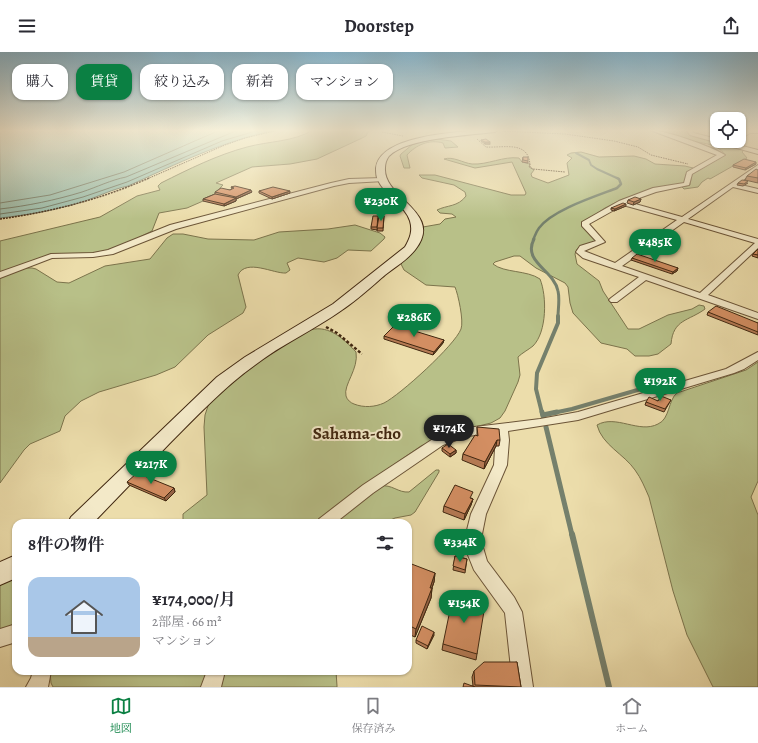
<!DOCTYPE html>
<html lang="ja">
<meta charset="utf-8">
<style>
body{margin:0;font-family:Alegreya,"Noto Serif JP",serif;background:#f2f2f3;color:#2b2b33;height:100vh;display:flex;flex-direction:column;font-size:15px;white-space:nowrap}
*{box-sizing:border-box;margin:0}
p{font-size:13px;color:#7c7c81}
.icon{flex:none;width:22px;height:22px;fill:none;stroke:currentColor;stroke-width:2;stroke-linecap:round;stroke-linejoin:round}
.map{position:relative;flex:1;overflow:hidden}
.panel{position:absolute;left:12px;top:467px;width:400px;height:156px;display:flex;flex-direction:column;background:#fff;border-radius:12px;box-shadow:0 1px 3px #0004}
.panel>*{flex:none}
.banner{position:absolute;left:12px;top:12px;width:400px;height:36px;display:flex;gap:8px}
.tools{position:absolute;left:710px;top:60px;display:grid;gap:8px}
.tools a{display:grid;place-items:center;width:36px;height:36px;border-radius:8px;background:#fff;box-shadow:0 1px 3px #0004;font-size:20px}
.price{position:absolute;translate:-50% -34px;padding:0 9px;border-radius:14px;background:#0b8043;color:#fff;font-size:13px;line-height:26px;filter:drop-shadow(0 1px 2px #0008)}
.price::after{content:'';position:absolute;left:50%;top:24px;width:12px;height:9px;margin-left:-6px;background:inherit;clip-path:polygon(0 0,100% 0,50% 100%)}
.price.active{background:#222;color:#fff}
ul{padding:0;list-style:none}
li{display:flex;align-items:center;gap:12px;height:100px;padding:0 16px}
li span{display:grid;place-items:center;flex:none;width:112px;height:80px;border-radius:12px;color:#555}
li>.icon{margin-inline-start:auto}
span .icon{width:48px;height:48px;fill:#fffc;stroke-width:1}
li b{font-size:17px}
h2{display:flex;justify-content:space-between;align-items:center;height:48px;padding:0 16px;font-size:17px}
.chip{padding:0 14px;border-radius:12px;background:#fff;box-shadow:0 1px 3px #0004;font-size:14px;line-height:36px}
.chip.active{background:#0b8043;color:#fff}
header{display:flex;justify-content:space-between;align-items:center;height:52px;padding:0 16px;background:#fff;font-size:18px;font-weight:700}
.dock{display:flex;justify-content:space-around;align-items:center;height:56px;border-top:1px solid #e1e1e2;background:#fff;font-size:11px;color:#7c7c81}
.dock a{display:grid;justify-items:center;gap:2px}
.dock .active{color:#0b8043}
.map>svg:first-child{display:block}
</style>
<header><svg class="icon" aria-label="menu" viewBox="0 0 24 24"><path d="M4 6h16M4 12h16M4 18h16"/></svg>Doorstep<svg class="icon" aria-label="share" viewBox="0 0 24 24"><path d="M12 15V3M7 8l5-5 5 5M5 13v7h14v-7"/></svg></header>
<div class="map">
<svg width="758" height="635" viewBox="0 0 758 635">
<rect width="100%" height="100%" fill="#ecddab"/>
<filter id="stains"><feTurbulence type="fractalNoise" baseFrequency=".005" numOctaves="4"/><feColorMatrix values="0 0 0 0 .2 0 0 0 0 .09 0 0 0 0 .02 0 0 0 .5 -.17"/></filter>
<radialGradient id="worn" r=".72"><stop offset=".6" stop-color="#630" stop-opacity="0"/><stop offset="1" stop-color="#630" stop-opacity=".3"/></radialGradient>
<g fill="#b8c088" stroke="#7c744c">
<path d="M313,78H369L366,84L360,87L317,107L290,112L252,115L216,131L223,133L219,137L221,138L210,146L187,156L159,161L152,179L116,197L93,201L51,203L0,222V189L100,165L137,144L160,138L158,134L161,131C189,117 217,103 247,95C269,89 293,90 313,78Z"/>
<path d="M654,78H686L690,82L744,98L742,100L747,106L710,127L708,126L702,130L698,135L684,137L682,135L690,133L692,122L725,103C717,90 697,91 684,88C674,85 664,81 654,78Z"/>
<path d="M437,87L451,89L458,95L445,96L443,91C429,87 416,93 407,103L410,116H404L400,104L401,102L413,92Z"/>
<path d="M581,100L599,105L634,104L646,107L655,112L685,114L693,116L686,122L685,132L623,147L605,156L583,171L596,189L577,197L575,202L577,212L599,229L603,239L628,277H639L668,263L692,257L699,253L704,254L705,257C689,269 673,267 671,292L658,302L649,304H635L627,297L601,291L573,261L570,251L568,235L565,231L536,216L520,204H514L495,210L493,212C504,221 527,218 540,227C547,244 547,280 533,294C528,298 522,301 518,305L520,323L518,330L505,359L500,366L491,371L449,381L421,394L364,433L316,471H183V462L207,443L204,375L205,363L209,351L242,320L307,279C327,271 343,286 356,300C359,317 343,333 346,344C347,348 351,351 354,352C364,356 375,355 384,351C400,343 455,293 461,277C464,269 458,242 455,235L426,233L404,218L401,212L419,192L423,175L440,172L445,167L456,165L452,162L440,161L437,158C447,153 458,155 466,144L465,140L454,133L422,126L419,123H435L511,143H525L526,141L512,110L475,116L444,107C453,104 463,111 472,112C488,113 503,104 519,106L522,110L530,112L529,115L534,118L531,122L532,125L548,131L569,123L567,111L572,106L567,103L571,101Z"/>
<path d="M355,173L380,181L385,185L384,187L371,199L348,198L337,206L324,210L298,206L287,211L290,218L286,221C274,222 246,206 238,223L246,255L243,261L208,283L175,315L156,323L99,340L81,349L65,364L60,379L30,392L24,398L0,431V225L26,216H32L36,217L57,230L69,231L105,214L150,207L167,186L173,182H183L208,187L254,188L279,180L328,177Z"/>
<path d="M758,310V429L751,445L758,463V635H713L687,583L673,539L649,445C645,436 641,426 635,418C624,402 602,393 597,373C616,362 639,382 658,372C670,367 668,348 677,341L746,318Z"/>
<path d="M436,418H439V420L415,460L411,463L395,466L384,471H334L380,434C392,432 398,441 409,440Z"/>
<polygon points="16,522 16,574 0,579 0,530"/>
<polygon points="50,619 208,619 202,635 53,635 51,631"/>
<polygon points="224,619 336,619 337,634 337,635 219,635"/>
</g>
<path fill="#99bcaa" stroke="#75806c" d="M0,78H277C225,88 176,112 128,134C113,137 99,144 85,149C57,158 28,163 0,166Z"/>
<g fill="none" stroke-linecap="round" stroke-linejoin="round">
<g stroke="#6c725d" stroke-width="1">
<polyline points="0,151 50,143 124,120 220,78"/>
<path d="M0,157C27,154 56,148 82,140C97,135 111,128 126,125L238,78"/>
<polyline points="0,162 42,156 83,145 127,130 222,89 259,78"/>
</g>
<polyline stroke="#75806c" stroke-width="2" points="576,101 589,108 591,113 597,117 619,127"/>
<path stroke="#75806c" stroke-width="2.5" d="M533,188C535,184 536,180 539,176C552,158 596,144 617,136L621,132L619,127L617,126"/>
<path stroke="#75806c" stroke-width="3" d="M534,187C522,210 554,218 558,239C560,247 558,257 558,265"/>
<g stroke="#75806c" stroke-width="4">
<polyline points="542,361 536,337 537,321 558,271 558,264"/>
<polyline points="553,361 572,357 679,326"/>
</g>
<g stroke="#75806c" stroke-width="5">
<polyline points="542,360 543,364"/>
<polyline points="543,363 557,360"/>
<polyline points="546,375 572,483"/>
</g>
<polyline stroke="#75806c" stroke-width="6" points="572,482 609,635"/>
<defs>
<g id="street">
<path d="M650,78C664,78 713,95 725,103L692,122L689,133L656,140L628,150L682,165L758,113V118L737,132L758,137V141L733,135L688,167L758,187V196L708,243L758,261V267L646,228L617,250H611L609,248L611,246L639,225L583,206L576,200L580,194L596,189L582,174V170L619,149L653,136L684,131L687,120L717,103ZM623,153L677,168L615,211L584,199L605,190L589,172ZM684,170L755,191L700,241L622,214Z"/>
<polygon points="686,78 691,78 694,81 717,87 717,89 723,89 758,98 758,102 690,83"/>
<polygon points="747,79 758,79 758,81 750,81 739,88 739,84"/>
<polygon points="382,126 384,127 384,129 349,131 334,134 176,177 113,202 93,205 52,206 0,226 0,220 51,202 93,201 108,198 170,173 331,131 349,127"/>
<polygon points="758,300 758,308 744,317 734,321 578,368 508,379 509,388 507,413 486,462 482,482 482,492 487,509 514,545 522,560 533,635 513,635 505,561 474,518 468,503 466,492 466,482 471,462 494,413 496,381 467,384 443,393 373,441 335,471 317,471 319,467 363,433 433,387 466,376 540,367 578,360 726,317"/>
<polygon points="16,572 16,590 0,595 0,577"/>
<polygon points="33,619 51,619 48,635 26,635 31,626"/>
<polygon points="207,619 225,619 221,635 201,635"/>
</g>
<g id="secondary">
<path d="M477,78H498L495,80C469,83 407,86 389,104C386,108 385,112 385,116C383,147 445,160 415,198C407,208 394,216 385,223C371,235 357,248 342,258C314,278 282,292 255,313C223,336 197,364 169,392C144,418 118,445 93,471H68L71,465L217,325L245,305L333,252L405,195C410,186 413,179 410,169C405,153 385,144 378,128C376,125 376,120 376,116C380,84 452,81 477,78Z"/>
<polygon points="16,503 16,526 0,533 0,510"/>
</g>
</defs>
<use href="#street" stroke="#6b5437" stroke-width="2"/>
<use href="#secondary" stroke="#402710" stroke-width="2"/>
<g stroke="#402710" stroke-width="1" stroke-dasharray="1.5 1" stroke-linecap="butt">
<polyline points="502,79 565,82 614,89 638,95 651,103 688,112"/>
<polyline points="382,80 403,84"/>
<path d="M477,87L486,95C505,96 530,88 530,115L533,117L565,120"/>
<polyline points="147,127 225,93 245,86 279,78"/>
</g>
<path stroke="#402710" stroke-width="1.5" stroke-dasharray="2 1" stroke-linecap="butt" d="M0,167C51,160 102,147 149,126"/>
<polyline stroke="#402710" stroke-width="2.5" stroke-dasharray="3 2" stroke-linecap="butt" points="326,275 337,281 362,302"/>
<use href="#street" fill="#f3e9c8" fill-rule="evenodd"/>
<use href="#secondary" fill="#f3e9c8" fill-rule="evenodd"/>
</g>
<g fill="#b57a54" stroke="#402710">
<polygon points="481,88 490,92 485,92 481,89"/>
<polygon points="523,105 528,109 528,111 522,110"/>
<polygon points="756,112 745,118 733,115 733,113"/>
<polygon points="758,118 758,131 745,128 747,124"/>
<polygon points="738,131 748,131 743,134 737,133"/>
<polygon points="231,135 252,140 236,147 236,149 224,154 203,149 203,147 215,142 215,140 230,138 232,137"/>
<polygon points="259,139 290,141 272,147 259,141"/>
<polygon points="641,147 640,150 633,153 627,151 628,148"/>
<polygon points="626,154 614,159 611,158 611,156"/>
<polygon points="384,164 383,179 377,179 377,176"/>
<polygon points="378,166 377,178 371,177 371,175"/>
<polygon points="758,197 758,206 752,204 753,202"/>
<polygon points="632,206 678,216 677,219 672,222 631,208"/>
<polygon points="421,259 421,262 410,276 397,273 397,270"/>
<polygon points="708,260 758,271 758,283 707,263"/>
<polygon points="384,284 444,288 443,291 433,303 384,287"/>
<polygon points="671,348 664,360 645,353 646,350"/>
<polygon points="477,375 500,388 499,394 496,394 484,417 462,408 463,402 477,383"/>
<polygon points="442,396 456,398 456,401 450,405 442,399"/>
<polygon points="127,430 174,436 175,440 166,449 129,433"/>
<polygon points="472,446 473,447 471,453 464,468 443,460 444,454"/>
<polygon points="455,504 467,507 465,521 453,518"/>
<polygon points="408,513 435,521 434,530 432,536 431,546 415,585 408,582"/>
<polygon points="470,555 477,602 476,608 442,598 443,592"/>
<polygon points="434,583 427,597 416,591 416,588"/>
<polygon points="517,610 521,635 463,635 473,634 472,625 474,619"/>
</g>
<g fill="#946345" stroke="#402710">
<rect x="485" y="90" width="5" height="2"/>
<polygon points="756,110 756,112 745,118 746,116"/>
<polygon points="251,138 252,140 236,147 236,145"/>
<polygon points="290,139 290,141 272,147 272,145"/>
<polygon points="236,146 236,149 224,154 224,152"/>
<polygon points="641,147 640,150 633,153 634,150"/>
<polygon points="626,152 626,154 614,159 615,157"/>
<polygon points="678,216 677,219 672,222 673,220"/>
<polygon points="421,259 421,262 410,276 410,273"/>
<polygon points="444,288 443,291 433,303 434,300"/>
<polygon points="497,388 496,394 484,417 485,410"/>
<polygon points="456,398 456,401 450,405 450,402"/>
<polygon points="174,436 175,440 166,449 164,446"/>
<polygon points="473,447 471,453 464,468 465,462"/>
<polygon points="435,521 434,530 430,541 432,536 431,546 415,585 416,577"/>
<polygon points="434,580 434,583 427,597 428,594"/>
</g>
<g fill="#d38e62" stroke="#402710">
<polygon points="486,87 490,90 485,90 481,88"/>
<polygon points="523,105 528,105 528,109 523,108"/>
<polygon points="744,107 756,110 746,116 733,113"/>
<polygon points="756,117 758,118 758,126 747,124"/>
<polygon points="742,128 748,129 744,132 738,131"/>
<polygon points="235,134 251,138 236,145 215,140 221,136 230,138 234,136 231,135"/>
<polygon points="273,135 290,139 272,145 259,139"/>
<polygon points="215,142 236,146 224,152 203,147"/>
<polygon points="635,145 641,147 634,150 628,148"/>
<polygon points="623,151 626,152 615,157 611,156"/>
<polygon points="373,164 378,164 377,175 371,175"/>
<polygon points="379,164 384,164 383,176 377,176"/>
<polygon points="758,197 758,203 753,202"/>
<polygon points="637,202 678,216 673,220 632,206"/>
<polygon points="716,254 758,271 758,280 708,260"/>
<polygon points="409,256 421,259 410,273 397,270"/>
<polygon points="395,273 444,288 434,300 384,284"/>
<polygon points="661,344 671,348 665,357 646,350 649,345 658,349"/>
<polygon points="477,375 499,377 500,388 497,388 485,410 463,402 475,383 478,384"/>
<polygon points="448,392 456,398 450,402 442,396"/>
<polygon points="137,421 174,436 164,446 127,430"/>
<polygon points="455,433 473,440 470,446 473,447 465,462 444,454"/>
<polygon points="455,504 467,507 465,518 453,514"/>
<polygon points="409,511 435,521 430,536 432,536 416,577 408,573 408,513"/>
<polygon points="454,539 472,543 470,555 484,559 477,602 443,592"/>
<polygon points="422,574 434,580 428,594 416,588"/>
<polygon points="484,610 517,610 521,635 475,633 474,619"/>
<polygon points="464,631 475,635 463,635"/>
</g>
<linearGradient id="sky" x2="0" y2="1"><stop stop-color="#88b7cf"/><stop offset="0.47" stop-color="#f6f0d9"/><stop offset="1" stop-color="#f6f0d9" stop-opacity="0"/></linearGradient>
<rect width="758" height="167" fill="url(#sky)"/>
<g text-anchor="middle" dominant-baseline="central" stroke-width="4" stroke-linejoin="round" paint-order="stroke">
<g font-size="17" font-weight="bold" fill="#402710" stroke="#f3e9c8">
<text x="357" y="381">Sahama-cho</text>
</g>
</g>
<rect width="100%" height="100%" filter="url(#stains)"/>
<rect width="100%" height="100%" fill="url(#worn)"/>
</svg>
<div class="tools">
<a><svg class="icon" aria-label="locate" viewBox="0 0 24 24"><circle cx="12" cy="12" r="6"/><path d="M12 2v4M12 18v4M2 12h4M18 12h4"/></svg></a>
</div>
<b class="price" style="left:381px;top:170px">¥230K</b>
<b class="price" style="left:655px;top:211px">¥485K</b>
<b class="price" style="left:414px;top:286px">¥286K</b>
<b class="price" style="left:660px;top:350px">¥192K</b>
<b class="price active" style="left:449px;top:397px">¥174K</b>
<b class="price" style="left:151px;top:433px">¥217K</b>
<b class="price" style="left:460px;top:511px">¥334K</b>
<b class="price" style="left:464px;top:572px">¥154K</b>
<div class="banner">
<a class="chip">購入</a>
<a class="chip active">賃貸</a>
<a class="chip">絞り込み</a>
<a class="chip">新着</a>
<a class="chip">マンション</a>
</div>
<section class="panel">
<h2>8件の物件<svg class="icon" aria-label="filters" viewBox="0 0 24 24"><path d="M4 7h16M4 17h16"/><circle cx="9" cy="7" r="2"/><circle cx="15" cy="17" r="2"/></svg></h2>
<ul>
<li><span style="background:linear-gradient(#a9c7e8 75%,#b9a48a 0)"><svg class="icon" aria-label="home" viewBox="0 0 24 24"><path d="M3 11l9-7 9 7M6 9v11h12V9"/></svg></span><div><b>¥174,000/月</b><p>2部屋 · 66 m²</p><p>マンション</p></div></li>
</ul>
</section>
</div>
<nav class="dock">
<a class="active"><svg class="icon" aria-label="map" viewBox="0 0 24 24"><path d="M3 6l6-2 6 2 6-2v14l-6 2-6-2-6 2zM9 4v14M15 6v14"/></svg>地図</a>
<a><svg class="icon" aria-label="saved" viewBox="0 0 24 24"><path d="M7 4h10v16l-5-4-5 4z"/></svg>保存済み</a>
<a><svg class="icon" aria-label="home" viewBox="0 0 24 24"><path d="M3 11l9-7 9 7M6 9v11h12V9"/></svg>ホーム</a>
</nav>
